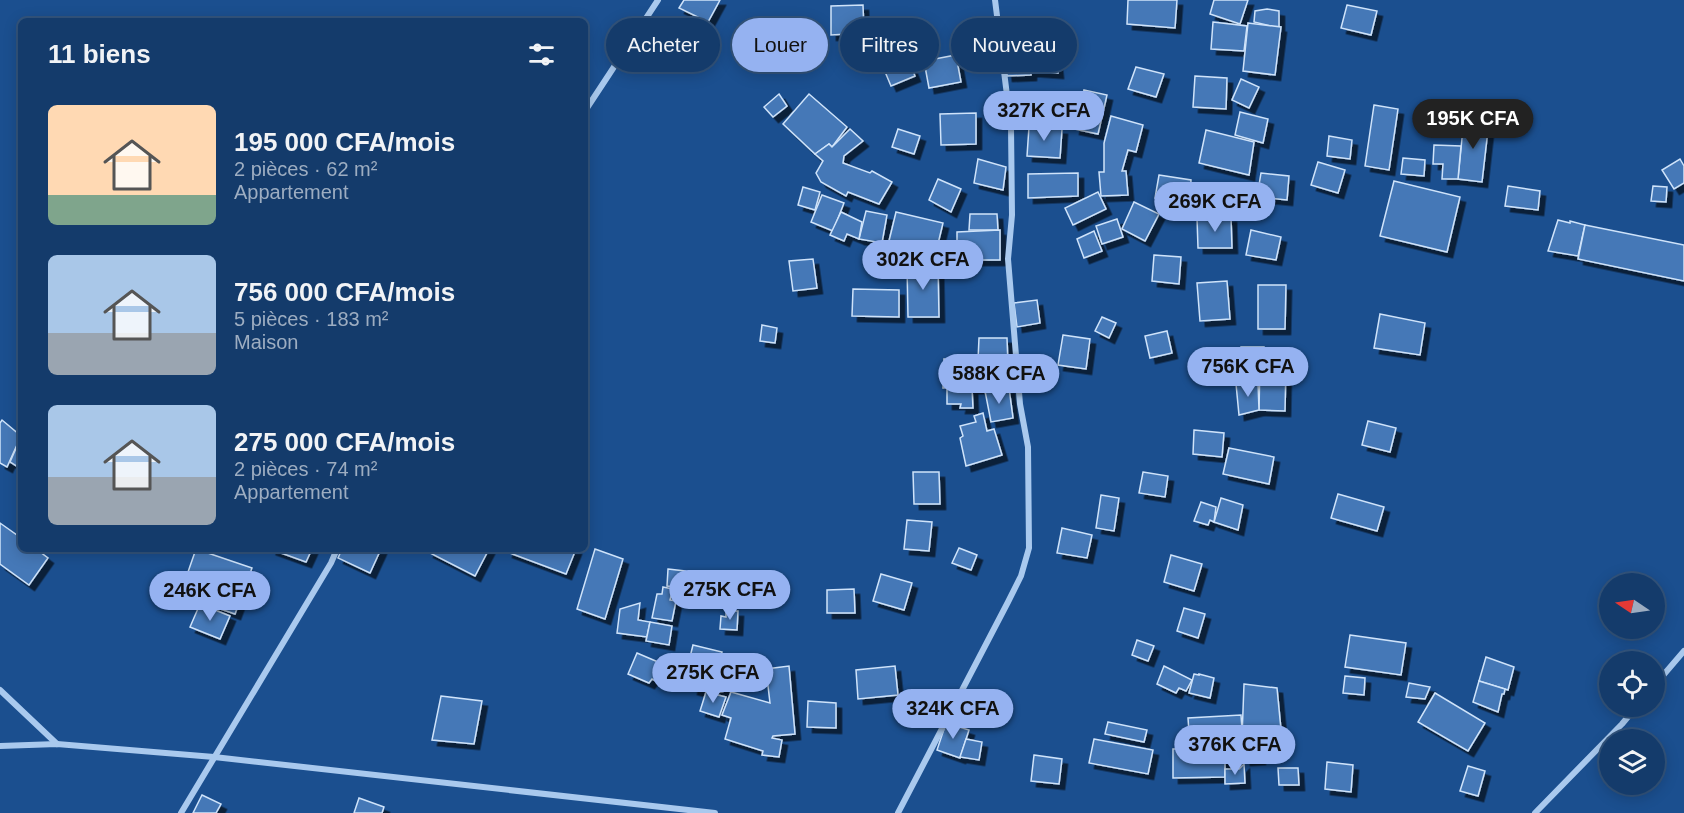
<!DOCTYPE html>
<html lang="fr">
<meta charset="utf-8">
<style>
body{margin:0;font-family:Arial,sans-serif;background:#214673;color:#f1f3f6;height:100vh;display:flex;flex-direction:column;font-size:22px;white-space:nowrap}
*{box-sizing:border-box;margin:0}
p{font-size:20px;color:#9dadc1}
.icon{flex:none;width:33px;height:33px;fill:none;stroke:currentColor;stroke-width:2;stroke-linecap:round;stroke-linejoin:round}
.map{position:relative;flex:1;overflow:hidden}
.side{position:absolute;left:18px;top:18px;width:570px;height:534px;display:flex;flex-direction:column;background:#143b6b;border-radius:9px;box-shadow:0 3px 15px #0003,0 0 0 2px #33557e}
.side>*{flex:none}
.hud{position:absolute;left:606px;top:18px;width:570px;height:54px;display:flex;gap:12px}
.needle{width:39px;rotate:283deg}
.buttons{position:absolute;left:1599px;top:573px;display:grid;gap:12px}
.buttons a{display:grid;place-items:center;width:66px;height:66px;border-radius:50%;background:#143b6b;box-shadow:0 3px 15px #0003,0 0 0 2px #33557e;font-size:30px}
.price{position:absolute;translate:-50% -51px;padding:0 14px;border-radius:21px;background:#95b2f1;color:#111;font-size:20px;line-height:39px;filter:drop-shadow(0 2px 3px #0008)}
.price::after{content:'';position:absolute;left:50%;top:36px;width:18px;height:14px;margin-left:-9px;background:inherit;clip-path:polygon(0 0,100% 0,50% 100%)}
.price.on{background:#222;color:#fff}
ul{padding:0;list-style:none}
li{display:flex;align-items:center;gap:18px;height:150px;padding:0 30px}
li span{display:grid;place-items:center;flex:none;width:168px;height:120px;border-radius:9px;color:#555}
li>.icon{margin-inline-start:auto}
span .icon{width:72px;height:72px;fill:#fffc;stroke-width:1}
li b{font-size:26px}
h2{display:flex;justify-content:space-between;align-items:center;height:72px;padding:0 30px;font-size:26px}
.tag{padding:0 21px;border-radius:27px;background:#143b6b;box-shadow:0 3px 15px #0003,0 0 0 2px #33557e;font-size:21px;line-height:54px}
.tag.on{background:#95b2f1;color:#111}
.map>svg:first-child{display:block}
</style>
<div class="map">
<svg width="1684" height="813" viewBox="0 0 1684 813">
<defs>
<filter id="shadow"><feDropShadow dx="5.5" dy="5.5" stdDeviation="0" flood-color="#0009"/></filter>
</defs>
<rect width="100%" height="100%" fill="#1b4f8f"/>
<g fill="#4478b7" stroke="#cfe3fa" stroke-width="1.5" filter="url(#shadow)">
<polygon points="684,0 720,0 708,22 679,8"/>
<polygon points="1128,0 1177,0 1175,28 1127,24"/>
<polygon points="1214,0 1248,0 1240,24 1210,14"/>
<polygon points="863,5 864,33 831,35 831,6"/>
<polygon points="1347,5 1377,11 1371,35 1341,28"/>
<polygon points="1267,9 1279,11 1279,28 1254,22 1255,11"/>
<polygon points="1213,22 1247,26 1244,51 1211,49"/>
<polygon points="1248,23 1281,27 1275,75 1243,71"/>
<polygon points="1027,31 1028,45 1055,46 1058,73 1031,71 1031,75 1007,76 1003,47 1006,46 1005,34"/>
<polygon points="976,38 978,61 962,63 960,40"/>
<polygon points="956,55 961,82 929,88 924,61"/>
<polygon points="907,57 915,76 891,86 883,67"/>
<polygon points="1136,67 1164,74 1156,97 1128,89"/>
<polygon points="1195,76 1227,78 1226,109 1193,107"/>
<polygon points="1241,79 1259,87 1249,108 1232,100"/>
<polygon points="1084,90 1107,95 1098,134 1074,129"/>
<polygon points="779,94 787,106 773,117 764,107"/>
<polygon points="809,94 847,127 832,147 829,144 815,154 783,124"/>
<polygon points="1374,105 1398,109 1389,170 1365,166"/>
<polygon points="1240,112 1268,119 1263,143 1235,135"/>
<polygon points="976,113 976,144 941,145 940,114"/>
<polygon points="1035,113 1056,113 1056,127 1035,125"/>
<polygon points="1111,116 1143,125 1136,152 1128,150 1122,171 1126,171 1128,195 1101,196 1099,172 1104,172 1104,143"/>
<polygon points="1464,118 1489,121 1482,182 1458,179"/>
<polygon points="1029,127 1062,129 1060,158 1027,156"/>
<polygon points="850,129 863,141 844,156 843,163 870,173 872,171 892,182 879,204 848,192 846,196 821,182 816,173 823,161 815,154 829,144 832,147"/>
<polygon points="898,129 920,136 914,154 892,147"/>
<polygon points="1206,130 1254,142 1249,175 1199,163"/>
<polygon points="1329,136 1352,140 1350,159 1327,156"/>
<polygon points="1434,145 1461,146 1458,179 1442,179 1443,164 1433,164"/>
<polygon points="1403,158 1425,160 1424,176 1401,174"/>
<polygon points="978,159 1006,167 1003,190 974,183"/>
<polygon points="1680,159 1684,166 1684,183 1674,189 1662,170"/>
<polygon points="1318,162 1345,170 1338,193 1311,185"/>
<polygon points="1078,173 1078,196 1028,198 1028,174"/>
<polygon points="1261,173 1289,176 1287,200 1257,197"/>
<polygon points="1159,175 1191,180 1190,203 1155,198"/>
<polygon points="938,179 961,189 951,212 929,200"/>
<polygon points="1394,181 1460,197 1447,252 1380,236"/>
<polygon points="1508,186 1540,191 1538,210 1505,206"/>
<polygon points="1653,186 1667,187 1666,202 1651,201"/>
<polygon points="803,187 820,192 815,210 798,205"/>
<rect x="1190" y="188" width="15" height="15"/>
<polygon points="1098,192 1106,209 1073,225 1065,208"/>
<polygon points="822,195 844,203 833,231 811,222"/>
<polygon points="1134,202 1159,214 1145,241 1122,229"/>
<polygon points="866,211 887,215 882,243 859,239"/>
<polygon points="841,212 862,222 859,239 847,234 844,241 830,235"/>
<polygon points="896,212 943,223 936,252 889,241"/>
<polygon points="970,214 997,214 998,230 969,230"/>
<polygon points="1231,217 1232,248 1198,248 1197,218"/>
<polygon points="1117,219 1123,237 1102,244 1096,226"/>
<polygon points="1558,220 1570,223 1570,221 1585,225 1578,256 1548,251"/>
<polygon points="1585,225 1684,245 1684,281 1578,259"/>
<polygon points="1000,230 1000,260 957,260 957,232"/>
<polygon points="1251,230 1281,237 1276,260 1246,255"/>
<polygon points="1094,231 1102,251 1084,258 1077,239"/>
<polygon points="1154,255 1181,257 1179,284 1152,281"/>
<polygon points="813,259 817,288 793,291 789,261"/>
<polygon points="938,265 939,317 908,317 907,266"/>
<polygon points="1227,281 1230,319 1200,321 1197,283"/>
<polygon points="1258,285 1286,285 1285,329 1258,329"/>
<polygon points="853,289 899,290 899,317 852,316"/>
<polygon points="1037,300 1040,323 1017,327 1014,303"/>
<polygon points="1380,314 1425,323 1420,355 1374,348"/>
<polygon points="1102,317 1116,323 1109,338 1095,331"/>
<polygon points="762,325 777,328 775,343 760,341"/>
<polygon points="1167,331 1172,353 1150,358 1145,336"/>
<polygon points="1063,335 1090,339 1086,369 1058,365"/>
<polygon points="979,338 1007,338 1008,365 980,365 981,388 972,388 973,408 960,408 961,404 947,404 947,388 943,388 944,359 978,360"/>
<polygon points="1241,347 1264,347 1263,364 1240,363"/>
<polygon points="1260,364 1286,365 1285,411 1259,410"/>
<polygon points="1258,383 1259,410 1239,415 1236,384"/>
<polygon points="1009,388 1013,418 991,422 985,391"/>
<polygon points="983,413 987,431 994,429 1002,455 966,466 960,438 963,436 960,426 976,422 974,416"/>
<polygon points="2,420 21,436 7,467 0,463 0,423"/>
<polygon points="1368,421 1396,428 1390,452 1362,445"/>
<polygon points="1194,430 1224,433 1222,457 1193,454"/>
<polygon points="21,437 21,469 10,462"/>
<polygon points="1229,448 1274,457 1269,484 1223,474"/>
<polygon points="913,472 939,472 940,504 914,504"/>
<polygon points="1143,472 1168,476 1165,497 1139,493"/>
<polygon points="1338,494 1384,507 1377,531 1331,518"/>
<polygon points="1101,495 1119,498 1114,531 1096,528"/>
<polygon points="1221,498 1243,505 1238,530 1214,522"/>
<polygon points="1201,502 1216,507 1214,522 1210,520 1208,525 1194,521"/>
<polygon points="907,520 932,522 929,551 904,549"/>
<polygon points="0,523 21,538 21,549 36,549 48,558 29,585 0,564"/>
<polygon points="1062,528 1092,535 1087,558 1057,553"/>
<polygon points="959,548 977,555 971,570 952,563"/>
<polygon points="196,549 252,568 235,614 180,595"/>
<polygon points="270,549 312,549 306,562"/>
<polygon points="342,549 381,549 370,573 338,558"/>
<polygon points="430,549 489,549 475,576 428,552"/>
<polygon points="508,549 576,549 566,574 507,552"/>
<polygon points="595,549 623,559 605,619 577,609"/>
<polygon points="1171,555 1202,564 1194,591 1164,582"/>
<polygon points="668,569 685,571 683,588 667,586"/>
<polygon points="757,573 761,590 745,594 740,577"/>
<polygon points="881,574 912,583 904,610 873,601"/>
<polygon points="663,587 673,589 670,600 676,601 672,621 652,618 657,594 662,594"/>
<polygon points="854,589 855,613 827,613 827,590"/>
<polygon points="640,603 638,620 650,622 647,637 617,633 620,609"/>
<polygon points="200,604 230,616 220,639 190,627"/>
<polygon points="1184,608 1205,614 1198,638 1177,631"/>
<polygon points="726,611 738,611 737,630 720,629 721,616 726,617"/>
<polygon points="650,622 672,626 669,645 646,641"/>
<polygon points="1350,635 1406,643 1401,675 1345,667"/>
<polygon points="1137,640 1154,646 1148,661 1132,655"/>
<polygon points="693,645 722,652 716,676 687,669"/>
<polygon points="637,653 658,662 660,658 670,663 667,668 671,670 667,681 662,678 659,683 652,679 649,683 628,674"/>
<polygon points="1486,657 1514,667 1508,690 1479,681"/>
<polygon points="738,660 752,661 753,672 748,678 740,676 737,673"/>
<polygon points="789,666 795,734 773,736 772,738 782,740 779,757 762,755 763,751 725,739 731,718 722,715 731,692 770,703 766,669"/>
<polygon points="895,666 898,695 858,699 856,670"/>
<polygon points="1164,666 1192,680 1186,691 1179,688 1176,693 1157,684"/>
<polygon points="689,673 706,677 705,681 703,680 699,691 692,689 693,686 685,684"/>
<polygon points="1194,674 1199,675 1199,674 1214,678 1210,698 1189,693"/>
<circle cx="720" cy="684" r="8"/>
<polygon points="1345,676 1365,678 1364,695 1343,693"/>
<polygon points="1479,681 1505,689 1504,694 1502,694 1498,712 1473,702"/>
<polygon points="1409,683 1430,687 1425,699 1406,697"/>
<polygon points="1244,684 1277,688 1282,740 1242,737"/>
<polygon points="706,692 726,697 719,717 700,711"/>
<polygon points="1435,693 1485,723 1468,751 1418,722"/>
<polygon points="441,696 482,701 474,744 432,740"/>
<polygon points="808,701 836,703 836,728 807,727"/>
<polygon points="1241,715 1243,744 1190,747 1188,718"/>
<polygon points="1108,722 1147,730 1144,742 1105,734"/>
<polygon points="946,723 969,730 960,758 937,750"/>
<polygon points="966,739 982,742 979,760 960,757"/>
<polygon points="1094,739 1153,750 1148,774 1089,763"/>
<polygon points="1259,740 1260,759 1245,760 1243,741"/>
<polygon points="1225,748 1225,777 1173,778 1173,749"/>
<polygon points="1034,755 1062,759 1059,784 1031,781"/>
<polygon points="1327,762 1353,765 1351,792 1325,789"/>
<polygon points="1244,764 1245,783 1225,784 1225,769 1239,769"/>
<polygon points="1468,766 1485,771 1478,796 1460,791"/>
<polygon points="1278,768 1298,768 1299,785 1279,785"/>
<polygon points="202,795 221,804 216,813 193,813"/>
<polygon points="359,798 384,807 382,813 354,813"/>
</g>
<g fill="none" stroke-linecap="round" stroke-linejoin="round">
<g stroke="#a9c9ee" stroke-width="6">
<polyline points="585,111 658,0"/>
<polyline points="1654,686 1684,651"/>
<polyline points="0,690 57,744"/>
<polyline points="0,746 57,744 214,757 715,813"/>
<polyline points="181,813 331,563 337,549"/>
<polyline points="898,813 1008,602 1021,576 1029,548 1028,447 1020,404 1008,259 1012,215 1011,127 995,0"/>
<polyline points="1535,813 1622,724 1637,706"/>
</g>
</g>
</svg>
<div class="buttons">
<a><svg class="needle" viewBox="-14 -14 28 28"><path d="M0-13l5 13h-10z" fill="#e53935"/><path d="M0 13l5-13h-10z" fill="#9dadc1"/></svg></a>
<a><svg class="icon" aria-label="locate" viewBox="0 0 24 24"><circle cx="12" cy="12" r="6"/><path d="M12 2v4M12 18v4M2 12h4M18 12h4"/></svg></a>
<a><svg class="icon" aria-label="layers" viewBox="0 0 24 24"><path d="M12 4l9 5-9 5-9-5zM3 14l9 5 9-5"/></svg></a>
</div>
<b class="price" style="left:1044px;top:142px">327K CFA</b>
<b class="price on" style="left:1473px;top:150px">195K CFA</b>
<b class="price" style="left:1215px;top:233px">269K CFA</b>
<b class="price" style="left:923px;top:291px">302K CFA</b>
<b class="price" style="left:1248px;top:398px">756K CFA</b>
<b class="price" style="left:999px;top:405px">588K CFA</b>
<b class="price" style="left:730px;top:621px">275K CFA</b>
<b class="price" style="left:210px;top:622px">246K CFA</b>
<b class="price" style="left:713px;top:704px">275K CFA</b>
<b class="price" style="left:953px;top:740px">324K CFA</b>
<b class="price" style="left:1235px;top:776px">376K CFA</b>
<div class="hud">
<a class="tag">Acheter</a>
<a class="tag on">Louer</a>
<a class="tag">Filtres</a>
<a class="tag">Nouveau</a>
</div>
<section class="side">
<h2>11 biens<svg class="icon" aria-label="filters" viewBox="0 0 24 24"><path d="M4 7h16M4 17h16"/><circle cx="9" cy="7" r="2"/><circle cx="15" cy="17" r="2"/></svg></h2>
<ul>
<li><span style="background:linear-gradient(#ffd9b3 75%,#7fa58c 0)"><svg class="icon" aria-label="home" viewBox="0 0 24 24"><path d="M3 11l9-7 9 7M6 9v11h12V9"/></svg></span><div><b>195 000 CFA/mois</b><p>2 pièces · 62 m²</p><p>Appartement</p></div></li>
<li><span style="background:linear-gradient(#a9c7e8 65%,#9aa5b1 0)"><svg class="icon" aria-label="home" viewBox="0 0 24 24"><path d="M3 11l9-7 9 7M6 9v11h12V9"/></svg></span><div><b>756 000 CFA/mois</b><p>5 pièces · 183 m²</p><p>Maison</p></div></li>
<li><span style="background:linear-gradient(#a9c7e8 60%,#9aa5b1 0)"><svg class="icon" aria-label="home" viewBox="0 0 24 24"><path d="M3 11l9-7 9 7M6 9v11h12V9"/></svg></span><div><b>275 000 CFA/mois</b><p>2 pièces · 74 m²</p><p>Appartement</p></div></li>
</ul>
</section>
</div>
